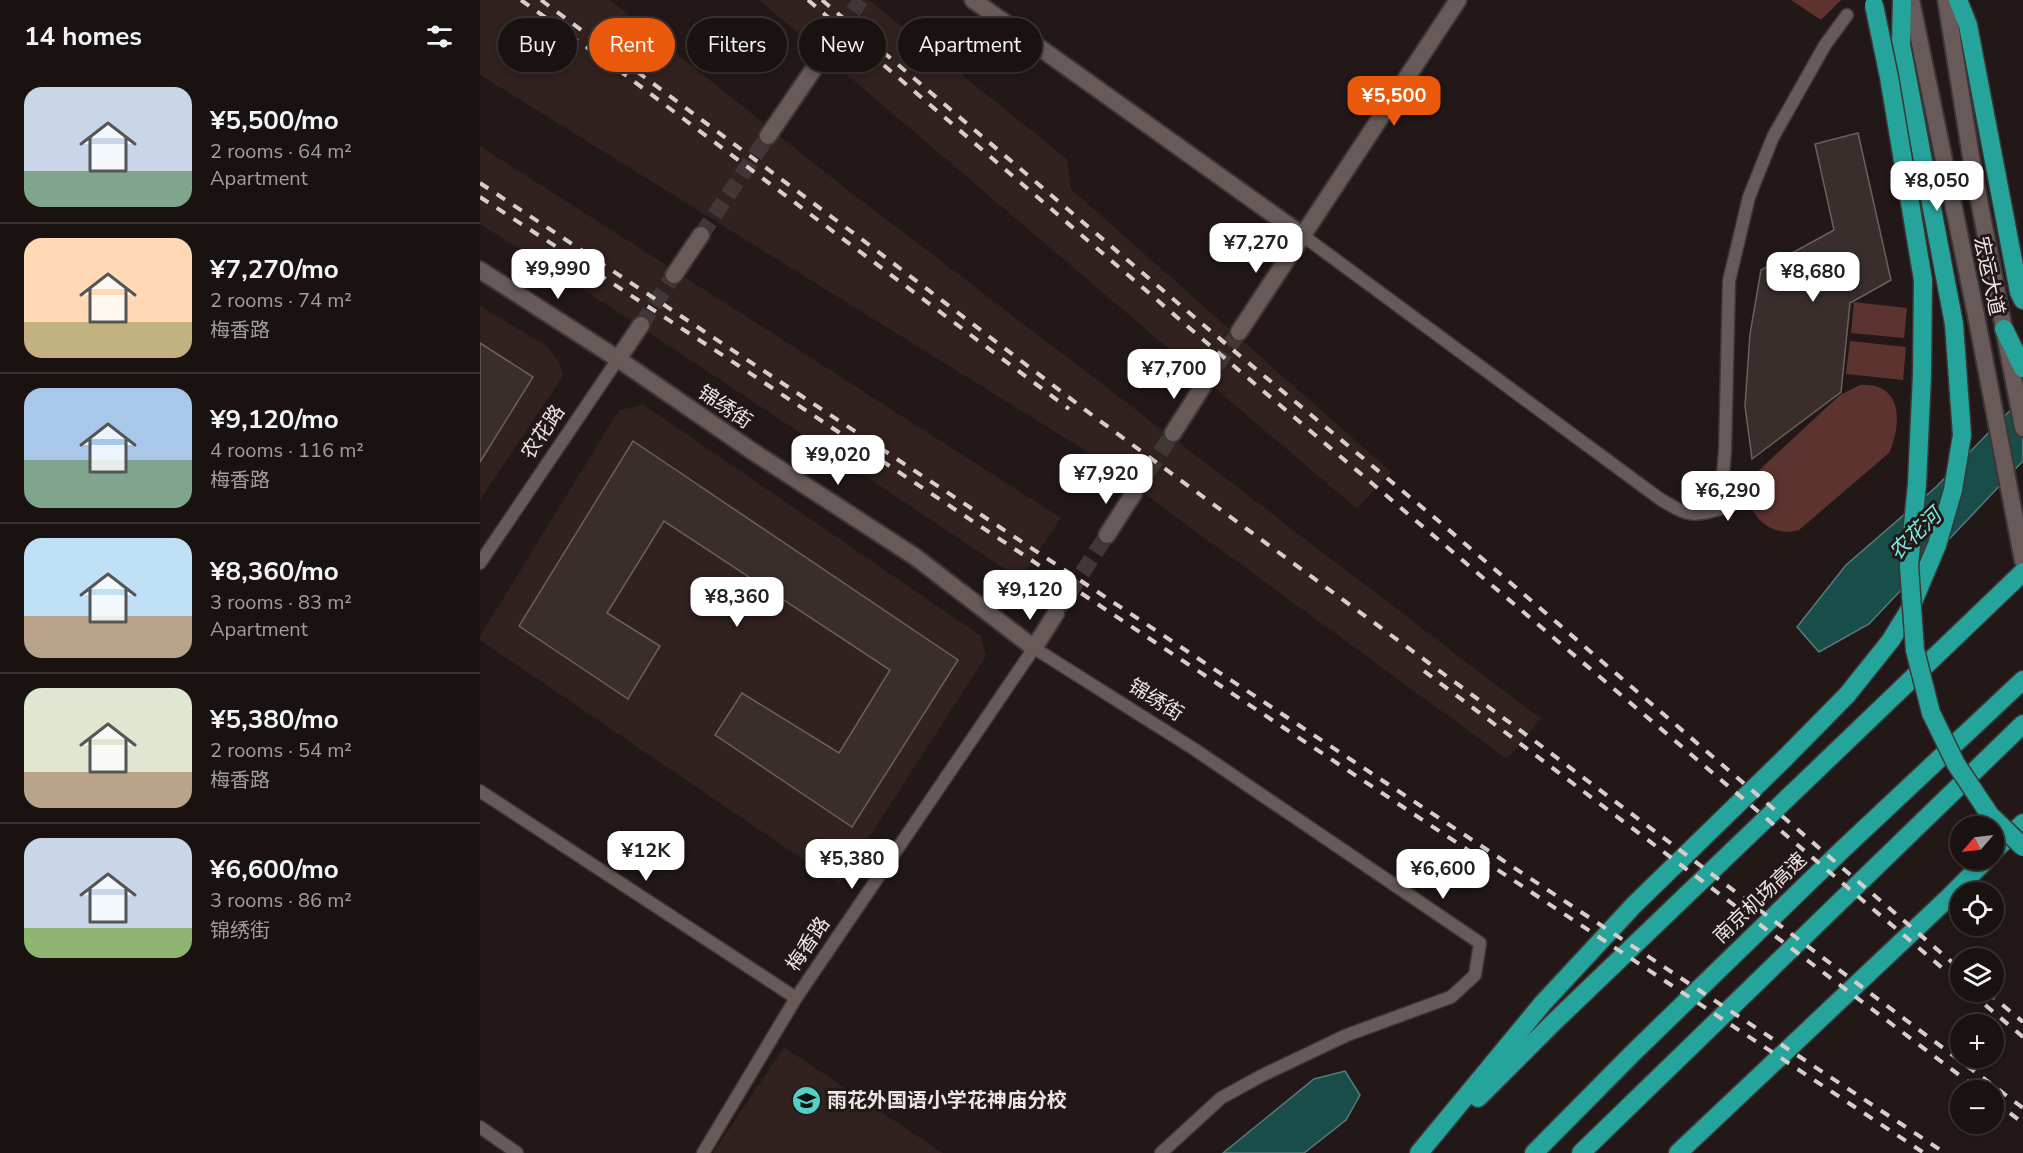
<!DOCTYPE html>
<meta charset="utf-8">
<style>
body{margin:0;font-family:"Nunito Sans","Noto Sans SC",sans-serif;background:#27201f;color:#f1f3f6;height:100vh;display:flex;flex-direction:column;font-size:22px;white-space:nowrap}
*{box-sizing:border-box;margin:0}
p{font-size:20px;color:#9f9e9f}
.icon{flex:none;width:33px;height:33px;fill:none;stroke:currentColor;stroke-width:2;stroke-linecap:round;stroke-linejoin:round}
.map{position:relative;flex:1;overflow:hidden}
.details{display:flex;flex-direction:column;background:#1a1211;width:480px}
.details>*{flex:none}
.banner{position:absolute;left:18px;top:18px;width:570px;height:54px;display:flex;gap:12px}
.needle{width:39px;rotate:242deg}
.controls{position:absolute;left:1470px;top:816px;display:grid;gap:12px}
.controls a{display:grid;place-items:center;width:54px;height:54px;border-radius:50%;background:#1a1211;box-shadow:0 3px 9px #0003,0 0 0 2px #383231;font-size:30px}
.price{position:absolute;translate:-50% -51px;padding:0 14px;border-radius:12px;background:#fff;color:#222;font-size:20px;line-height:39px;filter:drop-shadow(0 2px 3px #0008)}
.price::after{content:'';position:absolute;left:50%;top:36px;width:18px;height:14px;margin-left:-9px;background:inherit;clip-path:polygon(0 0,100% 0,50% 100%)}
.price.active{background:#ea580c;color:#fff}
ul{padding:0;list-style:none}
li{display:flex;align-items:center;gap:18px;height:150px;padding:0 24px}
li+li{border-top:2px solid #383231}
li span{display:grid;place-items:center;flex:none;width:168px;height:120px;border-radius:18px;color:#555}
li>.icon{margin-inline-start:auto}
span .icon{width:72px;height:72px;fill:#fffc;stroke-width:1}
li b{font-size:26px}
h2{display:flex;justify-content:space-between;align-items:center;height:72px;padding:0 24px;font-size:26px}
.pill{padding:0 21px;border-radius:27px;background:#1a1211;box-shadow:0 3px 9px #0003,0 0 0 2px #383231;font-size:21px;line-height:54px}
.pill.active{background:#ea580c;color:#fff}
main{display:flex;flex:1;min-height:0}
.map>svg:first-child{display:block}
</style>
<main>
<section class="details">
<h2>14 homes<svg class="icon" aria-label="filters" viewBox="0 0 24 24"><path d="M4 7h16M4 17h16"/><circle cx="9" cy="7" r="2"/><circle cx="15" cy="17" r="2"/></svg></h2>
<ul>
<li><span style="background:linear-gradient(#c9d6e8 70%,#7fa58c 0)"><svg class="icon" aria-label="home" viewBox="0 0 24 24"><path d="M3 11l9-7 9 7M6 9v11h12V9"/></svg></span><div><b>¥5,500/mo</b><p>2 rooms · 64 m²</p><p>Apartment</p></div></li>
<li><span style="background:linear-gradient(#ffd9b3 70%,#c2b280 0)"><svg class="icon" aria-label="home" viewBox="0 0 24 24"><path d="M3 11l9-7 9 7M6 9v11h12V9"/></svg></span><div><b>¥7,270/mo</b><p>2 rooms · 74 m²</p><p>梅香路</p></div></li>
<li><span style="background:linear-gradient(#a9c7e8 60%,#7fa58c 0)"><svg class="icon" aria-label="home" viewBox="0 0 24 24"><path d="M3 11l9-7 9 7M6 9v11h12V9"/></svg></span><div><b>¥9,120/mo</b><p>4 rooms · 116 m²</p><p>梅香路</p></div></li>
<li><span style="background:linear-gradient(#bfe0f5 65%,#b9a48a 0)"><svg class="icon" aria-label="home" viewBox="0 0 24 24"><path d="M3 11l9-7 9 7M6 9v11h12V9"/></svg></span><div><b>¥8,360/mo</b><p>3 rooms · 83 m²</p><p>Apartment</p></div></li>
<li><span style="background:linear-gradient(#dfe7d0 70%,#b9a48a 0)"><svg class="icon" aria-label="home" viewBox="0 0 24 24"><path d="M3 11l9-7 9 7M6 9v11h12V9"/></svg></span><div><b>¥5,380/mo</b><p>2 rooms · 54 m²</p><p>梅香路</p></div></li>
<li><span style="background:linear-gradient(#c9d6e8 75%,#8fb573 0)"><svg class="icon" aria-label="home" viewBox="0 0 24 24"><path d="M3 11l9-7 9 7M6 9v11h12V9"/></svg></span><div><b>¥6,600/mo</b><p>3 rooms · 86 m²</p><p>锦绣街</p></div></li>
</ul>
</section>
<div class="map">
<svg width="1543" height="1153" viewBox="0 0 1543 1153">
<rect width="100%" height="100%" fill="#221817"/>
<g fill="#31211f">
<polygon points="0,0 130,0 347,174 1061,719 1027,759 603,449 0,75"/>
<polygon points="279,0 389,0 587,159 591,189 911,472 877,509"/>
<polygon points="0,146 581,518 540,579 135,310 0,224"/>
<polygon points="0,306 68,347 80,364 83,376 0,500"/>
<polygon points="164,405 501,636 506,656 359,884 0,640 0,636 139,410"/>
<polygon points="304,1047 463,1153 233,1153"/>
</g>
<g fill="#5d332f">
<polygon points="1311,0 1361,0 1341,20"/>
<polygon points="1374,302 1427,308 1424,338 1371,333"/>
<polygon points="1370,341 1426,347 1423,380 1366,374"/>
<path d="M1380,385C1423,382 1422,424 1409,453L1319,530C1294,538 1266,518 1270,490C1271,483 1274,477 1277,472L1360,395Z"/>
</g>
<g fill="#184d4a" stroke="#587b78" stroke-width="1.5">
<polygon points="1543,397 1543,461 1389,624 1339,652 1317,627 1366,565 1456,487"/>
<polygon points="865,1071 880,1095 866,1120 824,1153 743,1153 834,1079"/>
</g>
<g fill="#392e2c" stroke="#6c605e" stroke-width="1.5">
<polygon points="1378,133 1411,280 1370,303 1361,392 1272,459 1265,406 1270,334 1281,270 1354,230 1335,144"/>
<polygon points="0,343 53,377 0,462"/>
<polygon points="153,441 478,660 372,827 235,735 262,693 359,753 410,670 184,521 127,613 180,646 148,699 39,626"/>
</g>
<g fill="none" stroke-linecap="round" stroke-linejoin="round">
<g stroke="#403736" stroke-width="16" stroke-dasharray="16 8" stroke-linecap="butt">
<polyline points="346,51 381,0"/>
<polyline points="221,235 288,136"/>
<polyline points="161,325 194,275"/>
<polyline points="723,386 759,332"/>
<polyline points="654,493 693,433"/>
<polyline points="576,613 627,535"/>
</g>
<defs>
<g id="street">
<path d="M822,235L1180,499C1205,514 1210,518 1240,509L1245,451L1249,281L1269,197L1293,137L1345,45L1367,15"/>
<polyline points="0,563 138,359"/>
<polyline points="0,791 316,998"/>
<polyline points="0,1127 37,1153"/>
<polyline points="223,1153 316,998 554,648 714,749 1000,943 995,975 971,997 867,1035 781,1076 741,1098 681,1153"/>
</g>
<g id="secondary">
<polyline points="493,0 822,235"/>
<polyline points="1431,0 1496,315 1543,561"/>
<polyline points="1466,0 1493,169 1543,428"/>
<polyline points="288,136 346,51"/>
<polyline points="0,270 138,359 272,451 434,556 554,648 576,613"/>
<polyline points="194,275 221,235"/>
<polyline points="759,332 978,0"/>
<polyline points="138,359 161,325"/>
<polyline points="693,433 723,386"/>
<polyline points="627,535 654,493"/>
</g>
<g id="highway">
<polyline points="1478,0 1488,25 1539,292 1543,300"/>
<polyline points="1524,329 1543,368"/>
<polyline points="1514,851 1543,823"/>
<polyline points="998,1098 1073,1023 1543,572"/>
<polyline points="939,1153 1063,1003 1154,905 1304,759 1367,695 1411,640 1430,609 1457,545 1473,490 1482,435 1474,324 1421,45 1422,0"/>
<polyline points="1054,1153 1153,1053 1362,850 1543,680"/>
<polyline points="1101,1153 1543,724"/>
<polyline points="1198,1153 1467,899 1506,860"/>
</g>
</defs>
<use href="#street" stroke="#3c3635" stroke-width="15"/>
<use href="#secondary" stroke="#3c3635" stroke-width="20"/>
<use href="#highway" stroke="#3c3635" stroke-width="21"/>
<use href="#street" stroke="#675a59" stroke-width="12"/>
<use href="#secondary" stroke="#675a59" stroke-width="16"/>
<use href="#highway" stroke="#25a49c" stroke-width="18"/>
<g stroke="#d5cecd" stroke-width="4" stroke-dasharray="10 10" stroke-linecap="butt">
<polyline points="41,0 140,71 589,409"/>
<polyline points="61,0 384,241 612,415 1052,739 1543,1108"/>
<polyline points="328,0 748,361 1480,983"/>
<polyline points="342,0 753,350 955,518 1480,969"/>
<polyline points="0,183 1465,1153"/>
<polyline points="0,197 250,360 1444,1153"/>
<polyline points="944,671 1499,1090"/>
<polyline points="1490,992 1543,1037"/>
<polyline points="1507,992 1543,1022"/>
<polyline points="1514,1101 1543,1123"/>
</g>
<defs>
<polyline id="highway-bridge" points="1394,5 1409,77 1443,280 1442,375 1437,484 1429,566 1435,650 1451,713 1476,764 1510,815 1543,847"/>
</defs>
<use href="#highway-bridge" stroke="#3c3635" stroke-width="21" stroke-linecap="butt"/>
<use href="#highway-bridge" stroke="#25a49c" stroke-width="18"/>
</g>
<defs>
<symbol id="school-disc" viewBox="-11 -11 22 22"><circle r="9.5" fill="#55cec5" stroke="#221817"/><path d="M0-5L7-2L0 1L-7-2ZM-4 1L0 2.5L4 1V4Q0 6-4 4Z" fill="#111"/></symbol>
</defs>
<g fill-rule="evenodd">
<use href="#school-disc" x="310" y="1084" width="33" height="33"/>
</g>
<g text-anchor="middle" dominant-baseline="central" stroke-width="6" stroke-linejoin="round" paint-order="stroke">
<g font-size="20" fill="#ece5e4" stroke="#221817">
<text transform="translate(1509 276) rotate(78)">宏运大道</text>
<text transform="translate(245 407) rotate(34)">锦绣街</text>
<text transform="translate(63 432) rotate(-56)">农花路</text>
<text transform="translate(676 700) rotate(32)">锦绣街</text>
<text transform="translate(1280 898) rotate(-44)">南京机场高速</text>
<text transform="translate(328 944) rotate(-56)">梅香路</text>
</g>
<g font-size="20" font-weight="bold" fill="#ece5e4" stroke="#221817" text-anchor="start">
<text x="347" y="1100">雨花外国语小学花神庙分校</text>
</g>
<g font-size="21" font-style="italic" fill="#7feae1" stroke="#221817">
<text transform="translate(1435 534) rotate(-44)">农花河</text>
</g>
</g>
</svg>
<div class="controls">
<a><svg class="needle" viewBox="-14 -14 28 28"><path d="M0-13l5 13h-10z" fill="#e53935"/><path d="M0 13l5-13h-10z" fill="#9f9e9f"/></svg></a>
<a><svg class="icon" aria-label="locate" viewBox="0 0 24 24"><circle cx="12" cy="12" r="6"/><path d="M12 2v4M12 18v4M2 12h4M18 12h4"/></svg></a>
<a><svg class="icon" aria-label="layers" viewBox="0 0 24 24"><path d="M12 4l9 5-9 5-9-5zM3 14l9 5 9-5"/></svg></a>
<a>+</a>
<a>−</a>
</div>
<b class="price active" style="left:914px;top:127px">¥5,500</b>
<b class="price" style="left:1457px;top:212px">¥8,050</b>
<b class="price" style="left:776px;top:274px">¥7,270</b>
<b class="price" style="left:78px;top:300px">¥9,990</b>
<b class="price" style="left:1333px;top:303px">¥8,680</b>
<b class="price" style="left:694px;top:400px">¥7,700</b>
<b class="price" style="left:358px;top:486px">¥9,020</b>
<b class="price" style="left:626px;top:505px">¥7,920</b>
<b class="price" style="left:1248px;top:522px">¥6,290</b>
<b class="price" style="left:550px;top:621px">¥9,120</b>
<b class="price" style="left:257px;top:628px">¥8,360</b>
<b class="price" style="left:166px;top:882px">¥12K</b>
<b class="price" style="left:372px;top:890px">¥5,380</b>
<b class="price" style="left:963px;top:900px">¥6,600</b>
<div class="banner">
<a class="pill">Buy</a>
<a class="pill active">Rent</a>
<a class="pill">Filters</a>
<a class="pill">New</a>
<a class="pill">Apartment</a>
</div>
</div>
</main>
